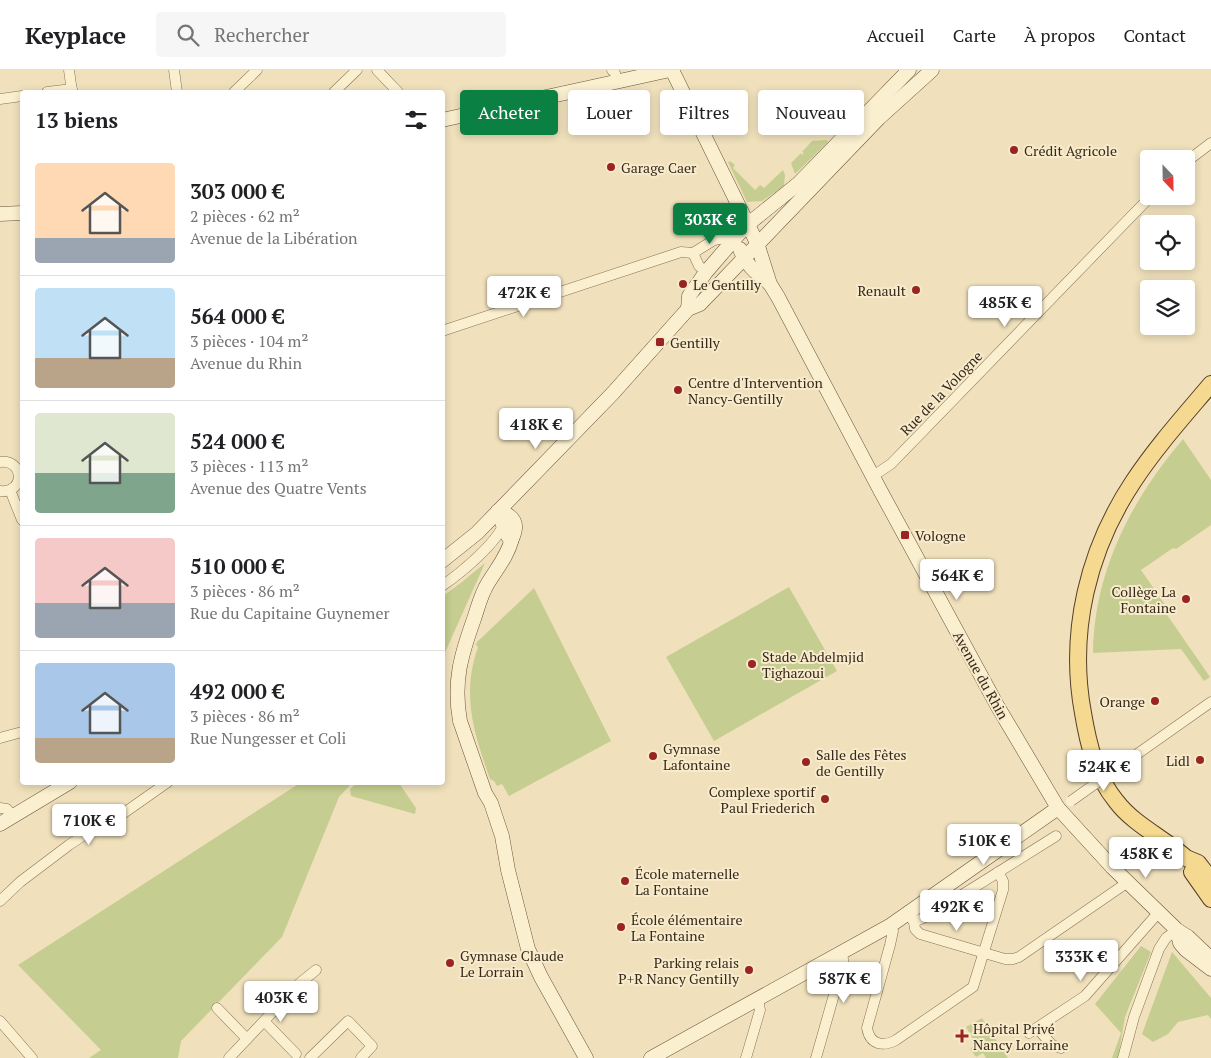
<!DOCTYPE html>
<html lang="fr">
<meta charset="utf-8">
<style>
body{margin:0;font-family:"PT Serif",serif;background:#f6f6f6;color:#202124;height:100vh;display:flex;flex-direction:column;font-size:19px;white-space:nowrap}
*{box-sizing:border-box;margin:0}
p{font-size:16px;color:#757577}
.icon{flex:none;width:28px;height:28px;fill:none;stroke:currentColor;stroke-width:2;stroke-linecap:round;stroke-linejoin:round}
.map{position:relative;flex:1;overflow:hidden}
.sheet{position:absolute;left:20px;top:20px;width:425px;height:695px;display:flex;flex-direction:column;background:#fff;border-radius:5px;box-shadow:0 2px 8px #0003}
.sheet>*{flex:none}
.guide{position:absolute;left:460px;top:20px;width:475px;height:45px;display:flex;gap:10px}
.needle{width:32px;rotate:158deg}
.tools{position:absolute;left:1140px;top:80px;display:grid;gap:10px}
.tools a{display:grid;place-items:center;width:55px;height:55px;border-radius:5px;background:#fff;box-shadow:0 2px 8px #0003;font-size:25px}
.price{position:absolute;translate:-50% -42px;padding:0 11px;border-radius:5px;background:#fff;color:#222;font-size:16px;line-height:32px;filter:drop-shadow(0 1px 2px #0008)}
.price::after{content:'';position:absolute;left:50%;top:30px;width:15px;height:11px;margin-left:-8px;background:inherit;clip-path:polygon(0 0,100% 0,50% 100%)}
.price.on{background:#0b8043;color:#fff}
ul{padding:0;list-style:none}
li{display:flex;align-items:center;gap:15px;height:125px;padding:0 15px}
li+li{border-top:1px solid #e0e0e0}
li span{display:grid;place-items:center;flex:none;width:140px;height:100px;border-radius:5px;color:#555}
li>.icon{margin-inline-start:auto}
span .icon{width:60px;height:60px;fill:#fffc;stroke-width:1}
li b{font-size:21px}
h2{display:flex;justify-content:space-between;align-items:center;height:60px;padding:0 15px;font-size:21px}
.pill{padding:0 18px;border-radius:5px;background:#fff;box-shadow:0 2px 8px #0003;font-size:18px;line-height:45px}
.pill.on{background:#0b8043;color:#fff}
header{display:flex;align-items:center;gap:30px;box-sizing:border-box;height:70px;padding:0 25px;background:#fff;border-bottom:1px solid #e0e0e0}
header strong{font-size:24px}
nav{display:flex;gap:28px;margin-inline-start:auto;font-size:18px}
.search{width:350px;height:45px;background:#f6f6f6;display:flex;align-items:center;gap:12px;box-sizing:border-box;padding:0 18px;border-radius:5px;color:#757577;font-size:19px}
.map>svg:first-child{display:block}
</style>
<header>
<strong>Keyplace</strong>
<div class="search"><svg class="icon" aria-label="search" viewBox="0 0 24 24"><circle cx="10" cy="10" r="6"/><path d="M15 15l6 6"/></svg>Rechercher</div>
<nav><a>Accueil</a><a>Carte</a><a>À propos</a><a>Contact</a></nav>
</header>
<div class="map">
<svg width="1211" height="988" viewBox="0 0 1211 988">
<rect width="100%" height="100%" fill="#f0e1bc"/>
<g fill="#c5ce90">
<polygon points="827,70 828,72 795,104 791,93 801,83 802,85 804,83 802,82 812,71"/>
<polygon points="730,91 735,95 733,98 755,120 760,115 764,118 783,100 785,105 784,116 762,131 747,132 728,92"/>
<path d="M1183,369L1211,410V455L1176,479L1173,478L1141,500L1166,536L1163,539L1210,607L1204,611L1181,579L1093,583C1094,502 1131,430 1183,369Z"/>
<polygon points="485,493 443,587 443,526 462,512"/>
<polygon points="789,517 837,601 714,671 666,587"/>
<path d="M534,518L611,671L509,726L502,714L497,716L494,711L490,709C474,663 461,626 478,577L476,575L477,572Z"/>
<polygon points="300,713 352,713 339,727 282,867 181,971 178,988 89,988 101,980 18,895"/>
<polygon points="356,713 401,713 401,716 416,738 415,744 351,726 350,719"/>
<polygon points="1141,876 1151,882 1125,947 1118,988 1112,988 1121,963 1095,934"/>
<polygon points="1172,882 1211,928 1211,949 1208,945 1178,952 1168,964 1153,972 1142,964"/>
<polygon points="982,948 1008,988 986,988 983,983 976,987 970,979 976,974 966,957"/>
</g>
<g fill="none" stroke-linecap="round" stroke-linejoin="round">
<defs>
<g id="street">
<polyline points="69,0 72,22"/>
<polyline points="174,0 177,22"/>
<polyline points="377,0 398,22"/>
<polyline points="612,0 615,3 617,12"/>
<polyline points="47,22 72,19"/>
<polyline points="234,22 257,0"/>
<polyline points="334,22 357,0"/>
<polyline points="0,29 22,26"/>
<polyline points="1186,92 1211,73"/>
<polyline points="693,183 714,170 737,166"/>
<polyline points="693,183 699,196 706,202"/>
<polyline points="442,261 681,182 693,183"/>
<path d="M0,392C25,389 25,424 0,421"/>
<polyline points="873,406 891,394 1151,126"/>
<polyline points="10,420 22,450"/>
<path d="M442,516C462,502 496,474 505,452"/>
<polyline points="0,668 22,662"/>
<polyline points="1123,694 1211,632"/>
<polyline points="0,738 7,739 13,747"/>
<polyline points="0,831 20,812 69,775 108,749 121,745 168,712"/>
<polyline points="911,848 914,852 930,845 1056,766"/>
<polyline points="914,852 915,859 920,864 1005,889 1013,889 1019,887 1128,812"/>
<path d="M891,855L893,861L890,875L867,958C870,975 883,977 896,970L973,917L1003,820V811L998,802"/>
<polyline points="217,938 247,969"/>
<polyline points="0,951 32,988"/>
<polyline points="265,952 296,984"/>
<polyline points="1037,958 1052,975 1061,978"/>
<polyline points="1029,963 1085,926 1159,842"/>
<polyline points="229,988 300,913 316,900"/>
<polyline points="310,988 348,951 372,976 361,988"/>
<polyline points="746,988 760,940 758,929"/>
<polyline points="816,988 843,893 843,889 840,883"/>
<polyline points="1123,988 1134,947 1159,879 1166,868 1177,860"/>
</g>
<g id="secondary">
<polyline points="672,0 757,173 770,214 778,227 880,420 998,637 1058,738 1112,797 1177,860 1188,867 1211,889"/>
<polyline points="442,50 670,0"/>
<polyline points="0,144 22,143"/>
<path d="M740,179C745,194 757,204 769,213"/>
<polyline points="688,239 689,226 706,202 737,166 747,155 799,113 909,0"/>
<path d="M498,441C506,443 516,448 515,458C515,462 513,466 512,469C507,487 497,498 488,513C481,524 478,537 474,549C461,585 453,612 460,651L485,723L491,733L502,766L508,800L528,879L541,907L586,988"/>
<polyline points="498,441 506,463 511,471"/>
<polyline points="442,491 477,463 613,323 688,239 700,234 879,48 932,0"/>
<polyline points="0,754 70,712"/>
<polyline points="1177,860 1180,873 1186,880 1211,899"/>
<polyline points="651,988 891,855 1058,738"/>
</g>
<g id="primary">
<path d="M1211,314C1184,346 1156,377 1133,412C1088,480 1068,562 1083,643C1088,673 1096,707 1116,731C1134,755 1164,768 1186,788L1198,793L1211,810"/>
<polyline points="1192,802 1211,829"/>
</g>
</defs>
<use href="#street" stroke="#887155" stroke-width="11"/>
<use href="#secondary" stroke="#695238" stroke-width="15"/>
<use href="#primary" stroke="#553f2a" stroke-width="18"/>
<use href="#street" stroke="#faefcf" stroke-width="10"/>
<use href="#secondary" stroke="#faefcf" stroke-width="14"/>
<use href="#primary" stroke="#f6d990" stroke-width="16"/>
<defs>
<polyline id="street-bridge" points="1071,731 1123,694"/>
</defs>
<use href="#street-bridge" stroke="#887155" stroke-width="11" stroke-linecap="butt"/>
<use href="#street-bridge" stroke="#faefcf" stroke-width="10"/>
</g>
<g fill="#992422" stroke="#f7ebcc" stroke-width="2">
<circle cx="1014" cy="80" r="5"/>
<circle cx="611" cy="97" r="5"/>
<circle cx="683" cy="214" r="5"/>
<circle cx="916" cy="220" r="5"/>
<rect x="655" y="267" width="10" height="10" rx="2.5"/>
<circle cx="678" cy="320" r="5"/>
<rect x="900" y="460" width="10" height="10" rx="2.5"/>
<circle cx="1186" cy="529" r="5"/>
<circle cx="752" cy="594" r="5"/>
<circle cx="1155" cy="631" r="5"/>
<circle cx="653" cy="686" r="5"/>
<circle cx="1200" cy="690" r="5"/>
<circle cx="806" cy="692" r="5"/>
<circle cx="825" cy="729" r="5"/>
<circle cx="625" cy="811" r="5"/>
<circle cx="621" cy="857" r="5"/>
<circle cx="450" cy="893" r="5"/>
<circle cx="749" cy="900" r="5"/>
<path d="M959.5 958.5h5v5h5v5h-5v5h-5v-5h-5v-5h5z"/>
</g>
<g text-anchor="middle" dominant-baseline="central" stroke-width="4" stroke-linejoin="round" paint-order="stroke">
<g font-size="14" fill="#36281a" stroke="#f7ebcc" text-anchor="start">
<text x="1024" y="80">Crédit Agricole</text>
<text x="621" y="97">Garage Caer</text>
<text x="693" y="214">Le Gentilly</text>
<text x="906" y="220" text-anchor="end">Renault</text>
<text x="670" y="272">Gentilly</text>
<text x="688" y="312">Centre d'Intervention<tspan x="688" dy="16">Nancy-Gentilly</tspan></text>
<text x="915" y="465">Vologne</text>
<text x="1176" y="521" text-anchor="end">Collège La<tspan x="1176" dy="16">Fontaine</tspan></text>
<text x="762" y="586">Stade Abdelmjid<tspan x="762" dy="16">Tighazoui</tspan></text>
<text x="1145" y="631" text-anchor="end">Orange</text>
<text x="663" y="678">Gymnase<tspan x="663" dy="16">Lafontaine</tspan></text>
<text x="816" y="684">Salle des Fêtes<tspan x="816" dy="16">de Gentilly</tspan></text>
<text x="1190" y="690" text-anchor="end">Lidl</text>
<text x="815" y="721" text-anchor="end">Complexe sportif<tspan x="815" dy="16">Paul Friederich</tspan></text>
<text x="635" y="803">École maternelle<tspan x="635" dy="16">La Fontaine</tspan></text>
<text x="631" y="849">École élémentaire<tspan x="631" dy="16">La Fontaine</tspan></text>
<text x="460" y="885">Gymnase Claude<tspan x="460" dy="16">Le Lorrain</tspan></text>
<text x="739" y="892" text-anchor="end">Parking relais<tspan x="739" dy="16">P+R Nancy Gentilly</tspan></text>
<text x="973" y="958">Hôpital Privé<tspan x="973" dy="16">Nancy Lorraine</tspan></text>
</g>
<g font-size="14" fill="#36281a" stroke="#f7ebcc">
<text transform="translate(941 323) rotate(-46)">Rue de la Vologne</text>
<text transform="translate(981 605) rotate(61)">Avenue du Rhin</text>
</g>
</g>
</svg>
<div class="tools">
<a><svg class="needle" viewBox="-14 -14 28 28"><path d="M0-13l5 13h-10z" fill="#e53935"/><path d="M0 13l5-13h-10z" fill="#757577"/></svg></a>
<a><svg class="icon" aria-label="locate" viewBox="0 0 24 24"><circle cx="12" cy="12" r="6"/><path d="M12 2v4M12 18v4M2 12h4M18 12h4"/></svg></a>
<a><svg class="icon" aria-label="layers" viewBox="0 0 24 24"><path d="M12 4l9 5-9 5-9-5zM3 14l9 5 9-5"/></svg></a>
</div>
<b class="price on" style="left:710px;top:175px">303K €</b>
<b class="price" style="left:524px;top:248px">472K €</b>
<b class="price" style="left:1005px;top:258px">485K €</b>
<b class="price" style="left:536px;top:380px">418K €</b>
<b class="price" style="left:957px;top:531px">564K €</b>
<b class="price" style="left:1104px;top:722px">524K €</b>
<b class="price" style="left:89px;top:776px">710K €</b>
<b class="price" style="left:984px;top:796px">510K €</b>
<b class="price" style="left:1146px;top:809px">458K €</b>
<b class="price" style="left:957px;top:862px">492K €</b>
<b class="price" style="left:1081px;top:912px">333K €</b>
<b class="price" style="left:844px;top:934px">587K €</b>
<b class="price" style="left:281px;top:953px">403K €</b>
<div class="guide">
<a class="pill on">Acheter</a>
<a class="pill">Louer</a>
<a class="pill">Filtres</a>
<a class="pill">Nouveau</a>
</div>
<section class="sheet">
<h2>13 biens<svg class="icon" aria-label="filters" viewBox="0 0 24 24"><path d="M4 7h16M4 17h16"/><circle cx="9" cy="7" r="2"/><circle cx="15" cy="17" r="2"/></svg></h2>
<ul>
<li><span style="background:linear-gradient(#ffd9b3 75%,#9aa5b1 0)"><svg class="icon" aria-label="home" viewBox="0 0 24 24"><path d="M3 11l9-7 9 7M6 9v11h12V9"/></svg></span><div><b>303 000 €</b><p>2 pièces · 62 m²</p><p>Avenue de la Libération</p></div></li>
<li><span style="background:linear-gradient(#bfe0f5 70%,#b9a48a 0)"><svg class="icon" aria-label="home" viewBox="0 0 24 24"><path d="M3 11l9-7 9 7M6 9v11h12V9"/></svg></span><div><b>564 000 €</b><p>3 pièces · 104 m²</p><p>Avenue du Rhin</p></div></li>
<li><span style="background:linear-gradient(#dfe7d0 60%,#7fa58c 0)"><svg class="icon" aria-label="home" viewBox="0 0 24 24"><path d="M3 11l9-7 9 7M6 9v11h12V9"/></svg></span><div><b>524 000 €</b><p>3 pièces · 113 m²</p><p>Avenue des Quatre Vents</p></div></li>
<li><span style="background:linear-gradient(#f6c9c9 65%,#9aa5b1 0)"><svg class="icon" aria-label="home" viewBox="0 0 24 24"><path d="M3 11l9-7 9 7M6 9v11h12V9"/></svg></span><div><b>510 000 €</b><p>3 pièces · 86 m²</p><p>Rue du Capitaine Guynemer</p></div></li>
<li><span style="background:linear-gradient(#a9c7e8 75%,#b9a48a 0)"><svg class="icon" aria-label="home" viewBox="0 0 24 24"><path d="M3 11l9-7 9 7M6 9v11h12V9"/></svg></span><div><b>492 000 €</b><p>3 pièces · 86 m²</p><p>Rue Nungesser et Coli</p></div></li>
</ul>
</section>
</div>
